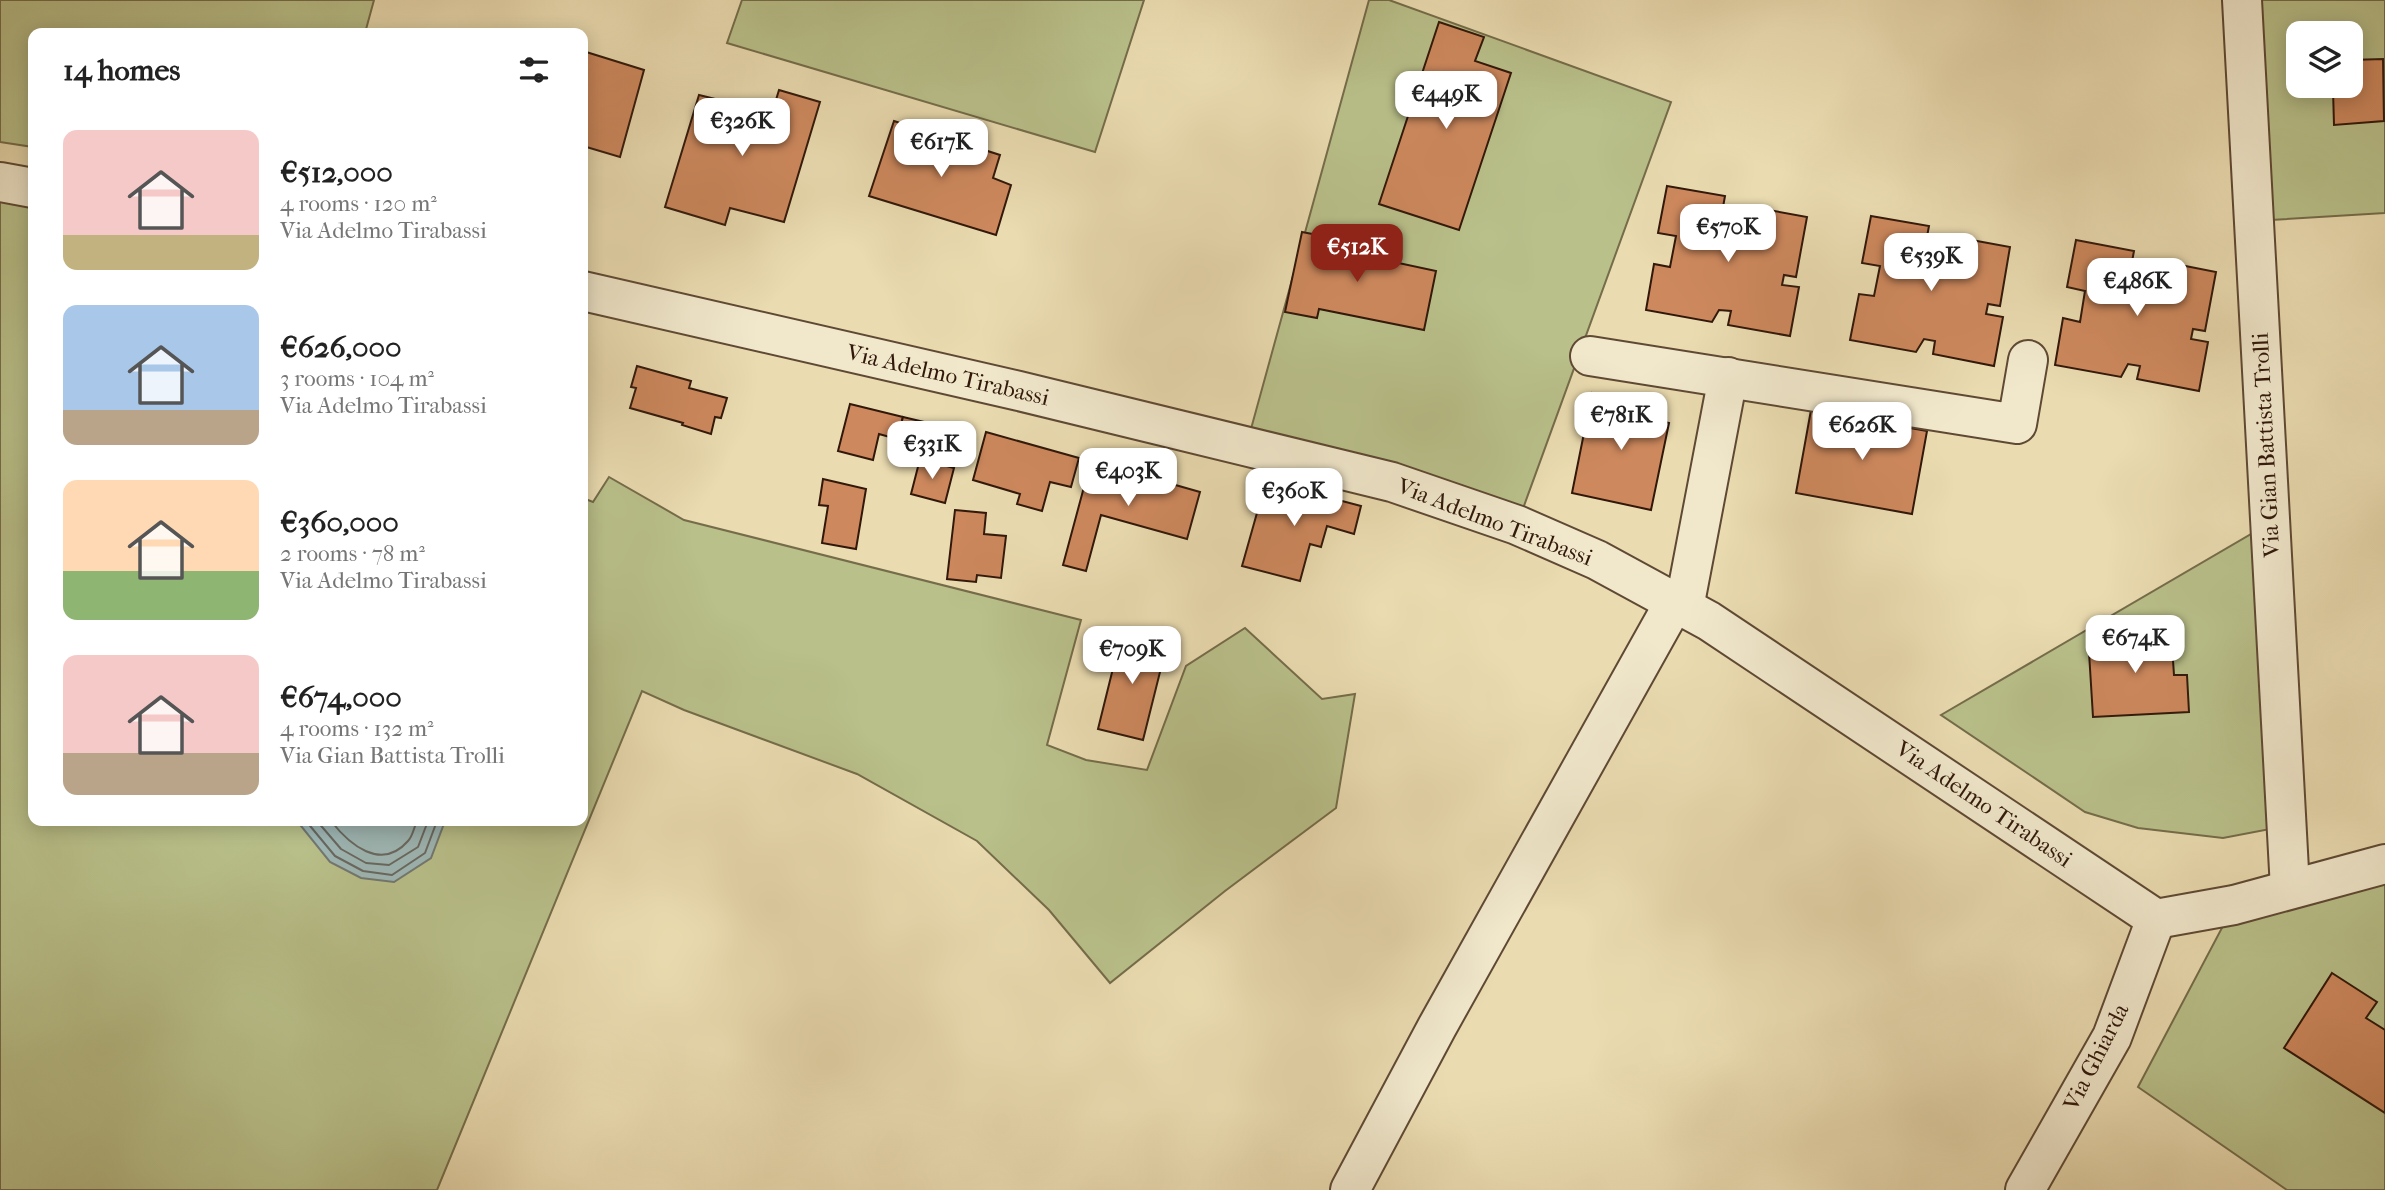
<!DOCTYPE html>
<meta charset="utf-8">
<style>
body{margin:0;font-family:"IM FELL French Canon",serif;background:#f2f2f2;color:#222;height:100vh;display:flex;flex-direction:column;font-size:26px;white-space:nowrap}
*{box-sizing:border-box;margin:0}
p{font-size:23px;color:#767676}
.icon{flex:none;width:38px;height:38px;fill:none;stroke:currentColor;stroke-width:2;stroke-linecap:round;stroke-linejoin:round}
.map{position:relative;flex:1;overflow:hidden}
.drawer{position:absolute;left:28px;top:28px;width:560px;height:798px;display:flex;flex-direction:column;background:#fff;border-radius:14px;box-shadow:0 4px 18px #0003}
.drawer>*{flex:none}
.buttons{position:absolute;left:2286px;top:21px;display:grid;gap:14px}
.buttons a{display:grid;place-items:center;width:77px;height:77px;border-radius:14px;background:#fff;box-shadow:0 4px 18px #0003;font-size:35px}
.price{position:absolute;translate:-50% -60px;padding:0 16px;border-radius:14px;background:#fff;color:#222;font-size:23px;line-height:46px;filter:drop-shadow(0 2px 4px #0008)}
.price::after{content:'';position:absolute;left:50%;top:42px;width:21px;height:16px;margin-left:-10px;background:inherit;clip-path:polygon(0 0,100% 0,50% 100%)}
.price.selected{background:#8f2418;color:#fff}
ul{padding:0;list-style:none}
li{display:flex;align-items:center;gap:21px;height:175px;padding:0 35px}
li span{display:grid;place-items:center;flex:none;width:196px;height:140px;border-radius:14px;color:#555}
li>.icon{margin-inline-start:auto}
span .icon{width:84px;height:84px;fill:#fffc;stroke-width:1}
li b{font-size:30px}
h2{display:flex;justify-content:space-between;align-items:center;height:84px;padding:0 35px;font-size:30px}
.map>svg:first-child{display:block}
</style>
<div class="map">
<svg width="2385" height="1190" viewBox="0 0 2385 1190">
<rect width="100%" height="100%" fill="#eadbb0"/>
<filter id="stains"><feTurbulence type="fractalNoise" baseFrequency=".00286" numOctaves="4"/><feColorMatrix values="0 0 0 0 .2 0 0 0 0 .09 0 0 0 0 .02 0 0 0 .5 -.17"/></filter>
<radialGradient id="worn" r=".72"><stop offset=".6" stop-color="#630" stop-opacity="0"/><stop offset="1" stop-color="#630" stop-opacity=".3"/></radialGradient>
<g fill="#b9c08a" stroke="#756c4a" stroke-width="2" fill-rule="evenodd">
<polygon points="0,0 374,0 365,33 33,33 33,147 0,142"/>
<polygon points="742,0 1144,0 1095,152 727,43"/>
<polygon points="1369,0 1389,0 1671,102 1517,525 1246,447"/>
<path d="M2242,0H2385V213L2254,221ZM2298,33H2350V86H2298Z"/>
<polygon points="0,182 33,188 33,821 583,821 583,498 593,502 609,477 684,520 1081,620 1047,745 1086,760 1147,770 1186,666 1245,628 1322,699 1355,694 1336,808 1225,891 1110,983 1049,910 977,841 857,774 684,710 642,691 437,1190 0,1190"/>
<polygon points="2270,523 2286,826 2223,838 2138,828 2085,812 1941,715"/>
<polygon points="2385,864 2385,1190 2287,1190 2138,1087 2234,905"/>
</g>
<polygon fill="#9eb8b7" stroke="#727872" stroke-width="2" points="297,821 445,821 431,858 394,882 361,878 330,862"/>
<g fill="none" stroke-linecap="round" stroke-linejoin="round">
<g stroke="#686861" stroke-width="2">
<polyline points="306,821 335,856 363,871 392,875 425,853 437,821"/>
<polyline points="317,821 341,849 366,863 389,865 418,847 428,821"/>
<path d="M331,821C349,844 381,872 408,841C413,836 414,827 417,821"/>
</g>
</g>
<g fill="#cd885d" stroke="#31180b" stroke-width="2">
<polygon points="1439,22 1484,37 1475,61 1511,73 1459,230 1379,204"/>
<polygon points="583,51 644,70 620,157 583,146"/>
<polygon points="2383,59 2384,121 2334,125 2333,89 2350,86 2350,60"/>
<polygon points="779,90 820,102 784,222 730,208 725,225 665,207 699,95 772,113"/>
<polygon points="894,121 1000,155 993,178 1011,185 996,235 869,196"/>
<polygon points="1667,186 1725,196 1721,218 1748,222 1752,207 1807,217 1796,277 1784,275 1782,285 1799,287 1790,336 1728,325 1731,311 1719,310 1712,322 1646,310 1654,264 1670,267 1676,236 1658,233"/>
<polygon points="1871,216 1929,226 1925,247 1953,252 1955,237 2010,247 2000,306 1988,304 1986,314 2003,317 1994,366 1933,354 1935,341 1924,339 1916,352 1850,340 1859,294 1874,296 1880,266 1862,263"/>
<polygon points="1302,232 1354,242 1352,253 1436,271 1424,330 1319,309 1317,318 1285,312"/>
<polygon points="2076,240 2134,251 2130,272 2157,277 2160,261 2216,272 2205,331 2193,329 2191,339 2208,342 2199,391 2137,379 2140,366 2128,364 2121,377 2055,365 2063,318 2080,322 2085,291 2067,287"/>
<polygon points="637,366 691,381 689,388 727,398 721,418 715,417 711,434 682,425 683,423 630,408 636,388 631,387"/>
<polygon points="1592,393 1655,406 1653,419 1669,423 1651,510 1572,493"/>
<polygon points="850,404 903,417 897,439 879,434 873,460 838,451"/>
<polygon points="1811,410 1927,431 1912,514 1796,493"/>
<polygon points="903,417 954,429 948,451 897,439"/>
<polygon points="986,432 1079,458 1071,487 1050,482 1042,511 1017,504 1020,494 973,480"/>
<polygon points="920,459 954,468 945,503 911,494"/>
<polygon points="1091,461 1200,492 1187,539 1101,515 1086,571 1063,565"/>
<polygon points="823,479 866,489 856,549 822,543 828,506 819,505"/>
<polygon points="1266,481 1361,506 1354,534 1327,526 1321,547 1310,544 1300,581 1242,566"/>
<polygon points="955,510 986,513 984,534 1006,536 1001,578 977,575 976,582 947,579"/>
<polygon points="2171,631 2174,675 2187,675 2189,712 2093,717 2088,636"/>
<polygon points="1122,632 1167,644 1143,740 1098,729"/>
<polygon points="2332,973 2377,1002 2366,1018 2385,1030 2385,1113 2284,1048"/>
</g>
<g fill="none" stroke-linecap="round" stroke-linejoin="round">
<defs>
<g id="minor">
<polyline points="2242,0 2290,889"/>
<polyline points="0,182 33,188"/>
<polyline points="583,291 1019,391 1392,482 1517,525 1597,560 1709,621 2156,919"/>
<polyline points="1590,356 2017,424 2028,360"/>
<polyline points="1684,608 1728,377"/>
<polyline points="2156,919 2234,905 2385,864"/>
<polyline points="1350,1190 1437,1027 1674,603"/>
<polyline points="2025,1190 2112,1037 2156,919"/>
</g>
</defs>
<use href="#minor" stroke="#5f4934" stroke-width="42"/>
<use href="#minor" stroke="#f1e8cc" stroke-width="38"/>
</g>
<g text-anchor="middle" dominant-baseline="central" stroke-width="5" stroke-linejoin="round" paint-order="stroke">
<g font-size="23" fill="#31180b" stroke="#f1e8cc">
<text transform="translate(948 375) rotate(13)">Via Adelmo Tirabassi</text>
<text transform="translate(2266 445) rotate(-93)">Via Gian Battista Trolli</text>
<text transform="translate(1495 522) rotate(21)">Via Adelmo Tirabassi</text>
<text transform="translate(1984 804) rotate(34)">Via Adelmo Tirabassi</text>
<text transform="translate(2096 1057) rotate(-63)">Via Ghiarda</text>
</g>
</g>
<rect width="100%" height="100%" filter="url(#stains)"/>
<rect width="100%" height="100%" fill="url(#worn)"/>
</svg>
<div class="buttons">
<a><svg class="icon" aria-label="layers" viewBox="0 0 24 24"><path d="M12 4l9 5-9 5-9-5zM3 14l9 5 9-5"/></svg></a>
</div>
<b class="price" style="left:1446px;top:131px">€449K</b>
<b class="price" style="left:742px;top:158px">€326K</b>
<b class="price" style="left:941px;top:179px">€617K</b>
<b class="price" style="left:1728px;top:264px">€570K</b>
<b class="price selected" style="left:1357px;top:284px">€512K</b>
<b class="price" style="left:1931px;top:293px">€539K</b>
<b class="price" style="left:2137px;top:318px">€486K</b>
<b class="price" style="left:1621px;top:452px">€781K</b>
<b class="price" style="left:1862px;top:462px">€626K</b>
<b class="price" style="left:932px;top:481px">€331K</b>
<b class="price" style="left:1128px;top:508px">€403K</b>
<b class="price" style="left:1294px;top:528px">€360K</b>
<b class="price" style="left:2135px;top:675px">€674K</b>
<b class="price" style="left:1132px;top:686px">€709K</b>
<section class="drawer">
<h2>14 homes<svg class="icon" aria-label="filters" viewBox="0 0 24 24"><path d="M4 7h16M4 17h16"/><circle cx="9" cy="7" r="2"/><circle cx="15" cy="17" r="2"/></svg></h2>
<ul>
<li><span style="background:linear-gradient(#f6c9c9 75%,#c2b280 0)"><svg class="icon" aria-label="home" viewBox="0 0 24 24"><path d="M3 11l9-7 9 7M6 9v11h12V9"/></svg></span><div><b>€512,000</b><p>4 rooms · 120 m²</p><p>Via Adelmo Tirabassi</p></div></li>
<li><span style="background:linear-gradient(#a9c7e8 75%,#b9a48a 0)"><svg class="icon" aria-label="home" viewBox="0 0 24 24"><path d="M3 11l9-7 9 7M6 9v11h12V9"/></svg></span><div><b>€626,000</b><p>3 rooms · 104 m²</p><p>Via Adelmo Tirabassi</p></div></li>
<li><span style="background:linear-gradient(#ffd9b3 65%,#8fb573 0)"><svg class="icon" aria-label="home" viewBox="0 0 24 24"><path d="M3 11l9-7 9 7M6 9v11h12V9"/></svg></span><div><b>€360,000</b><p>2 rooms · 78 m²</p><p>Via Adelmo Tirabassi</p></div></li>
<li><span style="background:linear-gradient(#f6c9c9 70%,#b9a48a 0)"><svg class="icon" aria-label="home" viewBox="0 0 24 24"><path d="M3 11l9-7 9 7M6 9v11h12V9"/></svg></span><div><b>€674,000</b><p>4 rooms · 132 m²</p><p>Via Gian Battista Trolli</p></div></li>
</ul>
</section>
</div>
